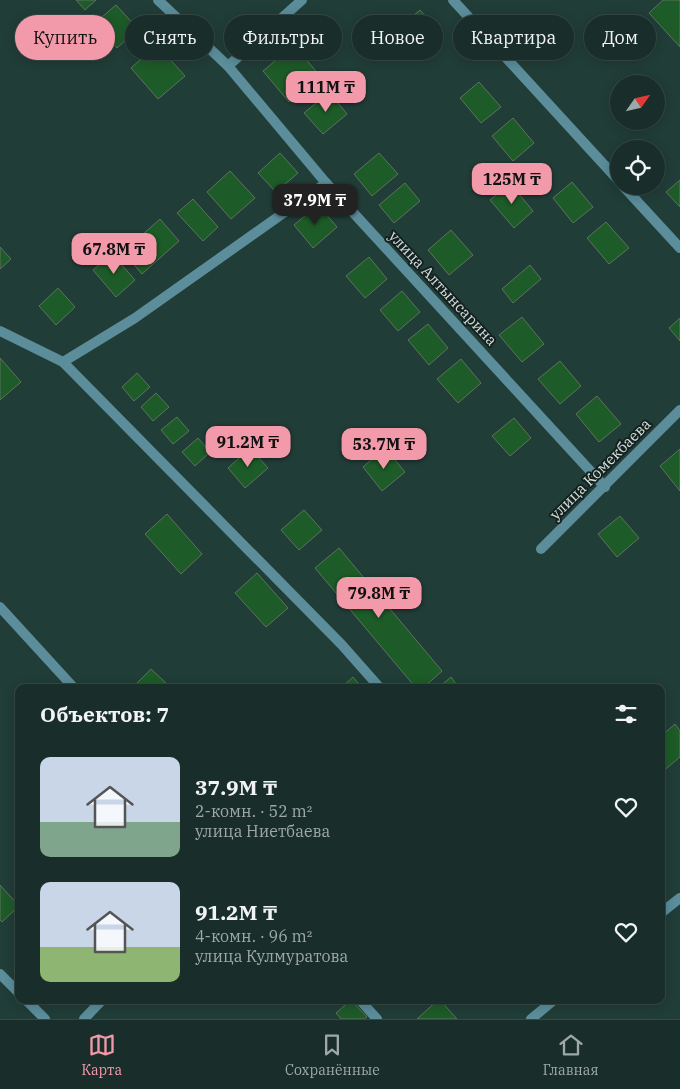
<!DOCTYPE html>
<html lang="ru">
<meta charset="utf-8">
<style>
body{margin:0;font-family:"IBM Plex Serif",serif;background:#223632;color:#f1f3f6;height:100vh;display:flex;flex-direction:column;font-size:19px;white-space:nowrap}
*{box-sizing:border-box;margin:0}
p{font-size:16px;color:#9fa8a8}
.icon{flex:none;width:28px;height:28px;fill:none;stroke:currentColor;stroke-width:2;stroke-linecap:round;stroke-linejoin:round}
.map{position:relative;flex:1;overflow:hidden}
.panel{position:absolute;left:15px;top:684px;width:650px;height:320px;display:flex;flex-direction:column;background:#192e2a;border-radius:10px;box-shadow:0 2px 12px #0003,0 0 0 1px #374a47}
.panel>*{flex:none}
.guide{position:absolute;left:15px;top:15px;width:650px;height:45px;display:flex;gap:10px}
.needle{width:32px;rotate:56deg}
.tools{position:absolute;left:610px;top:75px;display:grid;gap:10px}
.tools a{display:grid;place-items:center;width:55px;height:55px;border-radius:50%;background:#192e2a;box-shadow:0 2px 12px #0003,0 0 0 1px #374a47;font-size:25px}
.price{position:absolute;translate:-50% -42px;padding:0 11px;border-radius:10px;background:#f39aaa;color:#111;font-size:16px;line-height:32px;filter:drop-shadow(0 1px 2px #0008)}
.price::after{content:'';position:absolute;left:50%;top:30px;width:15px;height:11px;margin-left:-8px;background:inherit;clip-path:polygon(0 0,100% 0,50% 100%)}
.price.current{background:#222;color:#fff}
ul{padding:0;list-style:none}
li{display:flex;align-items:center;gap:15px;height:125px;padding:0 25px}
li span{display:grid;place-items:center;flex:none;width:140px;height:100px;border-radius:10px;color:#555}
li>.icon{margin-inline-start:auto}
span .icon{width:60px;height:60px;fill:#fffc;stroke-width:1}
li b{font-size:21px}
h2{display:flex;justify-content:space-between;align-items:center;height:60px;padding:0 25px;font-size:21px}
.pill{padding:0 18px;border-radius:22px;background:#192e2a;box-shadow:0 2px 12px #0003,0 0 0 1px #374a47;font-size:18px;line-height:45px}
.pill.current{background:#f39aaa;color:#111}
.menu{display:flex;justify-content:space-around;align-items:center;height:70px;border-top:1px solid #374a47;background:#192e2a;font-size:14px;color:#9fa8a8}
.menu a{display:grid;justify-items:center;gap:2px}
.menu .current{color:#f39aaa}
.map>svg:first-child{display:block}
</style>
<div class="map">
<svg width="680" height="1019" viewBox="0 0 680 1019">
<rect width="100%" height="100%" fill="#213d38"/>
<g fill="#1d5b28" stroke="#5f7260">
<polygon points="76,0 96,0 85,10"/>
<polygon points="663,0 680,0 680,47 649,13"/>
<polygon points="116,5 138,29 117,48 95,23"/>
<polygon points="420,10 441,34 422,49 402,25"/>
<polygon points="157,45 185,76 158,99 131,68"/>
<polygon points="294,45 320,76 289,102 263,71"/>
<polygon points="479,82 501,107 481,123 460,98"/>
<polygon points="329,92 347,114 323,134 304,113"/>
<polygon points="513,118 534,143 513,161 492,136"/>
<polygon points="280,153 298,173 276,192 258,173"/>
<polygon points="379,153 398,174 372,196 354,174"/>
<polygon points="230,171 255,198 231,219 207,192"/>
<polygon points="680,180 680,207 666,192"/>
<polygon points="572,182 593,207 573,223 553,198"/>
<polygon points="405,183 420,201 394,223 379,205"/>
<polygon points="510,183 533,211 514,228 490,200"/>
<polygon points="193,199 218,227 203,241 177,213"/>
<polygon points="318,205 337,227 313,248 294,225"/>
<polygon points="160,219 179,241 142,274 123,252"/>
<polygon points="606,222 629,248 609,264 587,238"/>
<polygon points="451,230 473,255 449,275 428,250"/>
<polygon points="0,247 11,259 0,269"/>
<polygon points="112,254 135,280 116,297 93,270"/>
<polygon points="369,257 387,279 365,298 346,276"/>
<polygon points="530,265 541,279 513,303 502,289"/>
<polygon points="58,288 75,307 56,325 39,306"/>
<polygon points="402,291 420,312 398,331 380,310"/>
<polygon points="522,317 544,344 522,362 499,335"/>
<polygon points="680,318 680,341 669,328"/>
<polygon points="428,324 448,348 429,365 408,340"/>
<polygon points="0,358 21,382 0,400"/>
<polygon points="461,359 481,383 458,403 437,379"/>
<polygon points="560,361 581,386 560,404 538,379"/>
<polygon points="137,373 150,387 134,401 122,387"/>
<polygon points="156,393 169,407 153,421 141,407"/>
<polygon points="597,396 621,424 599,442 576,414"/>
<polygon points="177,417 189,431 173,444 161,430"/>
<polygon points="514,418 531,438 510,456 492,436"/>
<polygon points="198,438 210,452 195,466 182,452"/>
<polygon points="250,448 268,468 245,488 228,468"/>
<polygon points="385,448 405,472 382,491 363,467"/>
<polygon points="680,449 680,491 660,466"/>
<polygon points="304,510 322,530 299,550 281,530"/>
<polygon points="167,514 202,554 181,574 145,534"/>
<polygon points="620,516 639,538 617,557 598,534"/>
<polygon points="339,548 442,671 423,688 416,688 315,568"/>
<polygon points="257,573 288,608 266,627 235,593"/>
<polygon points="151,669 167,684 163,688 132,688"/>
<polygon points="353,677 362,688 341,688"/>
<polygon points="451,677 459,688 438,688"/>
<polygon points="675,724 680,731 680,757 661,773 661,736"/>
<polygon points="0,885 19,906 2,922 0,920"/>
<polygon points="351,1000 367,1017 364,1019 341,1019 336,1013"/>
<polygon points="438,1000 440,1000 457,1019 417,1019"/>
</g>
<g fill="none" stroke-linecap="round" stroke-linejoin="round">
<g stroke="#5b8d9b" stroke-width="10">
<polyline points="158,0 228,66 326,183 605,487"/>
<polyline points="453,0 619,181"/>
<polyline points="228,66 302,0"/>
<polyline points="623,186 680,248"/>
<polyline points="0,331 63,362 135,318 326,183"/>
<polyline points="63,362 342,645 380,688"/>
<polyline points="541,549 680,410"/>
<polyline points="0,607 74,688"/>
<polyline points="661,913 680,898"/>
<polyline points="0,974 19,993"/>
<polyline points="26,1000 45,1019"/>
<polyline points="360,1000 377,1019"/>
<polyline points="84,1019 102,1000"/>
<polyline points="531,1019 554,1000"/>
</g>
</g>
<g text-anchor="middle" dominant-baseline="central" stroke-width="4" stroke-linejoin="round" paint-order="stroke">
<g font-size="15" fill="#d2e1de" stroke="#15211f">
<text transform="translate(443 288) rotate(47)">улица Алтынсарина</text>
<text transform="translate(600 469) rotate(-45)">улица Комекбаева</text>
</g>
</g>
</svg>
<div class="tools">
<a><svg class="needle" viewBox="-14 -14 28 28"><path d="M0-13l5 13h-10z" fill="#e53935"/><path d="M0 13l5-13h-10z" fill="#9fa8a8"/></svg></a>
<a><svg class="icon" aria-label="locate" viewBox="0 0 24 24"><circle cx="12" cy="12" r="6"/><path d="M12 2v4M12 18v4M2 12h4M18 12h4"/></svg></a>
</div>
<b class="price" style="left:326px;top:113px">111M ₸</b>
<b class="price" style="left:512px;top:205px">125M ₸</b>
<b class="price current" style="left:315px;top:226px">37.9M ₸</b>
<b class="price" style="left:114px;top:275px">67.8M ₸</b>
<b class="price" style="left:248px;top:468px">91.2M ₸</b>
<b class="price" style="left:384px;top:470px">53.7M ₸</b>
<b class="price" style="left:379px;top:619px">79.8M ₸</b>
<div class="guide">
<a class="pill current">Купить</a>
<a class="pill">Снять</a>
<a class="pill">Фильтры</a>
<a class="pill">Новое</a>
<a class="pill">Квартира</a>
<a class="pill">Дом</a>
</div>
<section class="panel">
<h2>Объектов: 7<svg class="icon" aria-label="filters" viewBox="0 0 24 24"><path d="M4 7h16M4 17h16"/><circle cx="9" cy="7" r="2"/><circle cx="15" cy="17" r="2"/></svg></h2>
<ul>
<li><span style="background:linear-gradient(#c9d6e8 65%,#7fa58c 0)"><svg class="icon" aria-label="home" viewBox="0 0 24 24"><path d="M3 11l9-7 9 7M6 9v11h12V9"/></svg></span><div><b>37.9M ₸</b><p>2-комн. · 52 m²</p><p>улица Ниетбаева</p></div><svg class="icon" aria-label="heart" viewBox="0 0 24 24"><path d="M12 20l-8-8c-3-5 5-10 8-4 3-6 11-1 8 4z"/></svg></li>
<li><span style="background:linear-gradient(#c9d6e8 65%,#8fb573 0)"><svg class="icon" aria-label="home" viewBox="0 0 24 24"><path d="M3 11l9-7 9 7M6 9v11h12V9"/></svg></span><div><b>91.2M ₸</b><p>4-комн. · 96 m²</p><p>улица Кулмуратова</p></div><svg class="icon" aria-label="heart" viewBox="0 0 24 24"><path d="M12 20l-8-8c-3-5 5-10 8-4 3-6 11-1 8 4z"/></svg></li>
</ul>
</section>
</div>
<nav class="menu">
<a class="current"><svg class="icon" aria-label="map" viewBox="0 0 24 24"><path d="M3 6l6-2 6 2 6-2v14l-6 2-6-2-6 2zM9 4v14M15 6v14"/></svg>Карта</a>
<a><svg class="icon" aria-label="saved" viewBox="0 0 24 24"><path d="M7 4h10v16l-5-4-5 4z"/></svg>Сохранённые</a>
<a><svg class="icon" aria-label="home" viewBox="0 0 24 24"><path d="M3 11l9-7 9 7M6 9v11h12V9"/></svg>Главная</a>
</nav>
